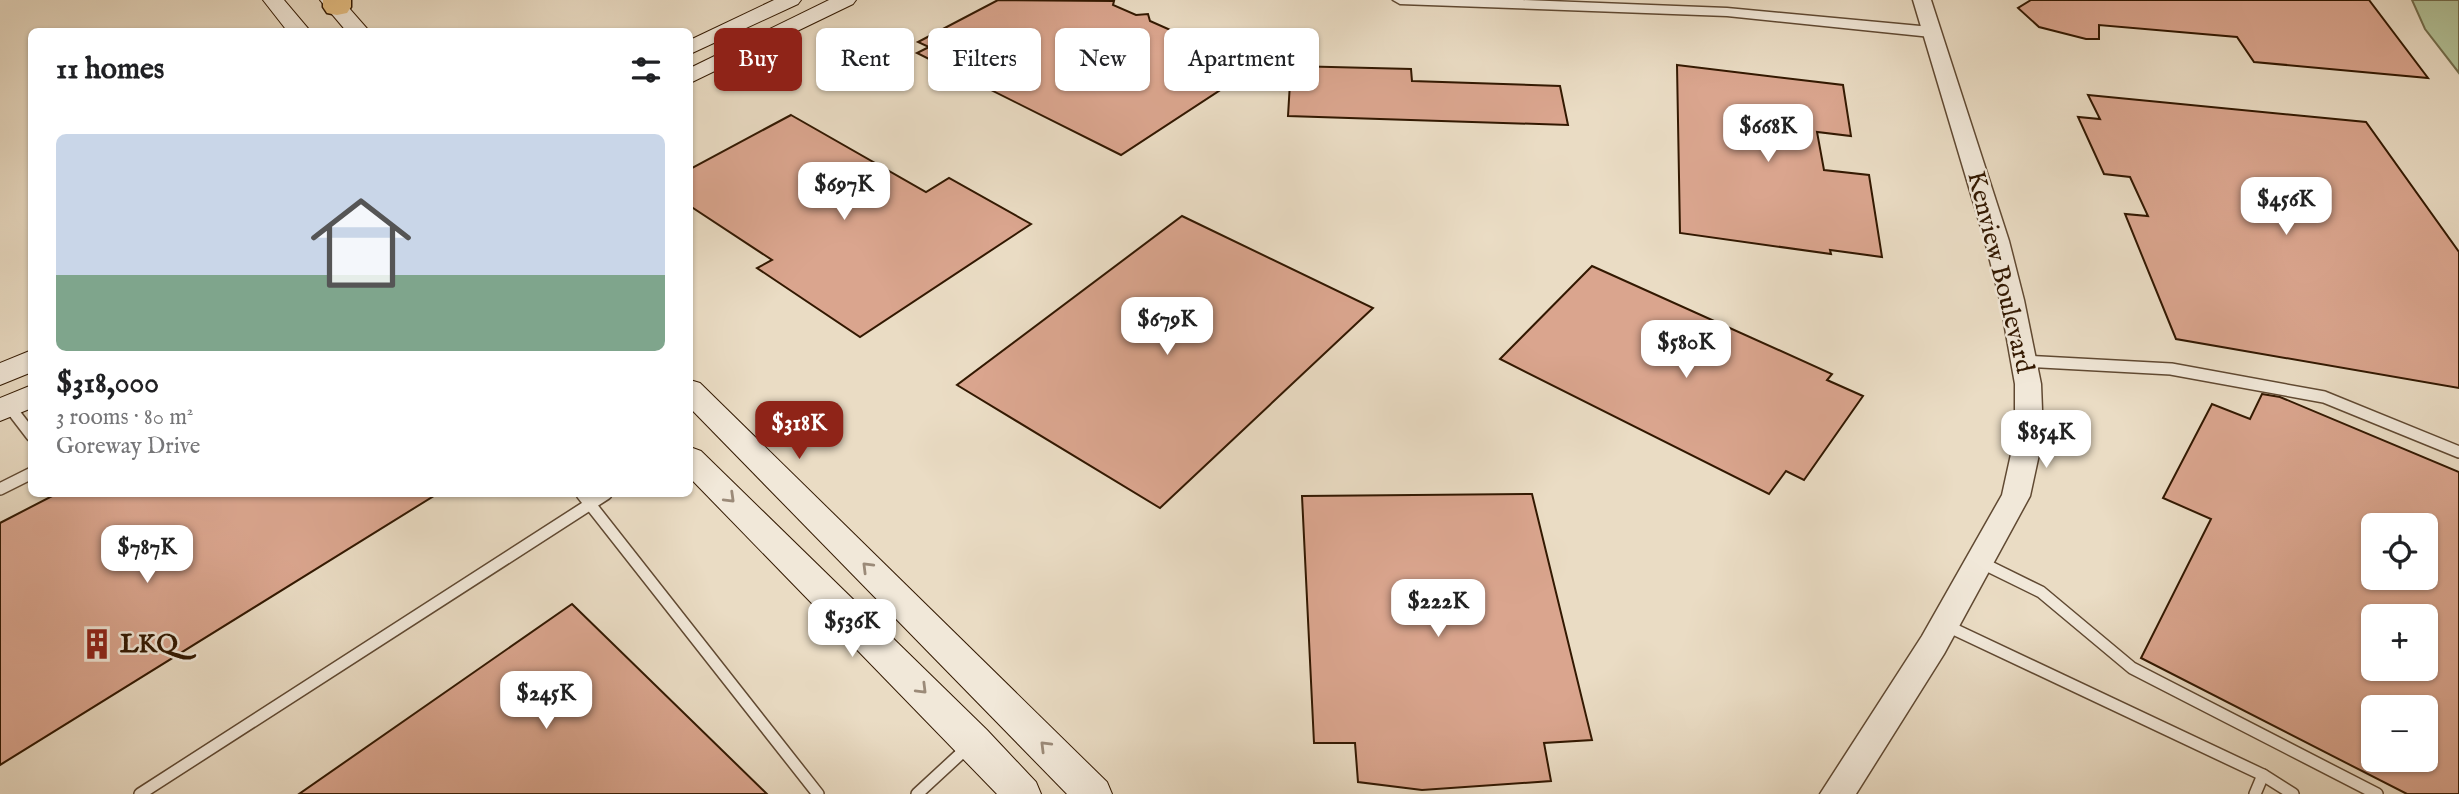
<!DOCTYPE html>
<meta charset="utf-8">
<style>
body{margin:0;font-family:"IM FELL English",serif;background:#f2f2f2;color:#202124;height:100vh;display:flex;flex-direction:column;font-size:26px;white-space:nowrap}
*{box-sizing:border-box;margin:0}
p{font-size:23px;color:#757577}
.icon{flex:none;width:38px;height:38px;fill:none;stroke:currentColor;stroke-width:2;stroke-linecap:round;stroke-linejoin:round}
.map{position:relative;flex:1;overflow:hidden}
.details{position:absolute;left:28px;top:28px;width:665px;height:469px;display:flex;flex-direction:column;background:#fff;border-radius:10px;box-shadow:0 2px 5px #0004}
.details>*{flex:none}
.top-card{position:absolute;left:714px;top:28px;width:665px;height:63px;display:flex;gap:14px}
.buttons{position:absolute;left:2361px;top:513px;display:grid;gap:14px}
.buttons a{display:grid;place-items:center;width:77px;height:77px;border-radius:10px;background:#fff;box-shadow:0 2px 5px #0004;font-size:35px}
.price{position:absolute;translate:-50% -60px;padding:0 16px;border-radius:14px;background:#fff;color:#222;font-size:23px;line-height:46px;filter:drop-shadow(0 2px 4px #0008)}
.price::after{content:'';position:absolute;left:50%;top:42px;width:21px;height:16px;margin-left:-10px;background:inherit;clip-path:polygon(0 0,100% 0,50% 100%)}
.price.active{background:#8f2418;color:#fff}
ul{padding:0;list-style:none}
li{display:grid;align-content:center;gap:14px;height:371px;padding:0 28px}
li span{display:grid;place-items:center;height:217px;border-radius:10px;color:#555}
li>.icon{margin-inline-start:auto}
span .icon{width:126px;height:126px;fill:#fffc;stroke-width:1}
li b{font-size:30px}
h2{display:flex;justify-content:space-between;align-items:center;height:84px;padding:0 28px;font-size:30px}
.chip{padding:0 24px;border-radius:10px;background:#fff;box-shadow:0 2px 5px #0004;font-size:24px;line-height:63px}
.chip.active{background:#8f2418;color:#fff}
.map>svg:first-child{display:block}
</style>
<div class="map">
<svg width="2459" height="794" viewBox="0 0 2459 794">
<rect width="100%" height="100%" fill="#eadcc4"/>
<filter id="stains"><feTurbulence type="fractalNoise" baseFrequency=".00286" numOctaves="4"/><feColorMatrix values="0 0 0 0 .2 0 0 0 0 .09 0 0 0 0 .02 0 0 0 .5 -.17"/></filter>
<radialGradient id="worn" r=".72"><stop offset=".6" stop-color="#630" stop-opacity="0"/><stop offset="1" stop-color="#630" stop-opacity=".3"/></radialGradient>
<polygon fill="#b2c298" stroke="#726d4c" stroke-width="2" points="2412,0 2459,0 2459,73 2425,29"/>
<g fill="#daa58e" stroke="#321801" stroke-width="2" fill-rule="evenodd">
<polygon points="998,0 1114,1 1113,5 1136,15 1148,14 1150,21 1177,33 1187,33 1187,37 1232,57 1212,69 1234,81 1121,155 917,53 929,47 918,42"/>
<polygon points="2031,0 2369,0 2428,78 2254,62 2237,37 2099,25 2099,39 2086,39 2039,27 2018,8"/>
<polygon points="1677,65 1843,85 1851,136 1817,132 1824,170 1869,175 1882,257 1830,250 1831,254 1680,233"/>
<polygon points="1291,66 1411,69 1412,81 1560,86 1568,125 1288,116"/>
<polygon points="2088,95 2366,122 2459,252 2459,388 2176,339 2125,214 2148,216 2130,177 2104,174 2078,117 2100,119"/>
<polygon points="791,115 926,192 949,178 1031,224 860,337 757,268 772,260 690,206 690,169"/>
<polygon points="1182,216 1373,308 1160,508 957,385"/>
<polygon points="1592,266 1832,374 1827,380 1863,396 1804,480 1786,471 1769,494 1500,359"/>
<path d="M2262,394L2280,397L2459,472V794H2407L2141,658L2211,519L2163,498L2212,404L2250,419ZM2373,525H2426V578H2373ZM2373,616H2426V668H2373ZM2373,707H2426V760H2373Z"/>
<polygon points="56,494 437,494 0,765 0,523"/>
<polygon points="1532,494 1592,740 1544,743 1551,781 1422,790 1358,782 1355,743 1314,743 1302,496"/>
<polygon points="572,604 767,794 299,794"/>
</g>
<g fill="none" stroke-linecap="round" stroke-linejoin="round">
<defs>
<g id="service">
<polyline points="2024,361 2171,369 2324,397 2459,452"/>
<polyline points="9,406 32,436"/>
<polyline points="0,489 32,473"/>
<polyline points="582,494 818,794"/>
<polyline points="1980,562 2041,592 2132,668 2377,794"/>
<polyline points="1945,625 2263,775 2255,794"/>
<polyline points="2263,775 2293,794"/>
<polyline points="140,794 606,494"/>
<polyline points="917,794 969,746"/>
</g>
<polygon id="minor" points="1393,0 1522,0 1727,8 1931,27 1939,32 1931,37 1727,16 1400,4"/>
<polygon id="tertiary" points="1913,0 1931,0 2009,241 2024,300 2041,384 2043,436 2030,496 1944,654 1856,794 1820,794 1922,636 2002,495 2015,436 2015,384 2000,300 1985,241"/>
<g id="secondary">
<polygon points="263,0 284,0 311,32 288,32"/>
<polygon points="320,0 342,0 370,32 347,32"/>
<polygon points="774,0 801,0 798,4 690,54 690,40"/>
<polygon points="829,0 856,0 853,4 690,83 690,68"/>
<polygon points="32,350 32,372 0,385 0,363"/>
<polygon points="690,380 700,383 1107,782 1112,794 1067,794 690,408"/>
<polygon points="32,385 32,408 0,421 0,398"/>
<polygon points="690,447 701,451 987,730 1036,782 1041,794 997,794 690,478"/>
</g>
<polygon id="motorway" points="323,0 351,0 351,7 347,13 337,15 327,13 323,7"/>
</defs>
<use href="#service" stroke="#604932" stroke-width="14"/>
<use href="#minor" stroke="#604932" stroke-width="3"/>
<use href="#tertiary" stroke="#604932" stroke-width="3"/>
<use href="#secondary" stroke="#321801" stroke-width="2"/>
<use href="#motorway" stroke="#321801" stroke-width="3"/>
<use href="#service" stroke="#f1e8d9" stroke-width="11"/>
<use href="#minor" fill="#f1e8d9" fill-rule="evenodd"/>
<use href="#tertiary" fill="#f1e8d9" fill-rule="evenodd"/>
<use href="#secondary" fill="#f1e8d9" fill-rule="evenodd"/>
<use href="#motorway" fill="#e5be82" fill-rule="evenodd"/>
</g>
<defs><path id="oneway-chevron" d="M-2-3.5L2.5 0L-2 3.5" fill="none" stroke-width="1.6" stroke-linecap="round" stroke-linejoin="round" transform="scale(1.75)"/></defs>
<g stroke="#9b8a78">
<use href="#oneway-chevron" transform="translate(730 498) rotate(44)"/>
<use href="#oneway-chevron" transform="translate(867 567) rotate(-135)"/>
<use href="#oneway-chevron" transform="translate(922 689) rotate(45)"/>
<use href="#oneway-chevron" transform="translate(1045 746) rotate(-135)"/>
</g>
<defs>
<symbol id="building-bare" viewBox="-9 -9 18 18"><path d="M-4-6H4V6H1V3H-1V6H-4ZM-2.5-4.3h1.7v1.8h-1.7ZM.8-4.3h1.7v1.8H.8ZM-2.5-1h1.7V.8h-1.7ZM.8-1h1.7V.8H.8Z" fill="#8f2418" stroke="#f1e8d9" stroke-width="2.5" paint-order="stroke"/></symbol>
</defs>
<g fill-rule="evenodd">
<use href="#building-bare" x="75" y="622" width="44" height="44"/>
</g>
<g text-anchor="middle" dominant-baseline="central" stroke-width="5" stroke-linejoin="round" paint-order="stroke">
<g font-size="26" fill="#321801" stroke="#f1e8d9">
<text transform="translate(2000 272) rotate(76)">Kenview Boulevard</text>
</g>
<g font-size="26" font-weight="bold" fill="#321801" stroke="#f1e8d9" text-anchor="start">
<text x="120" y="644">LKQ</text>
</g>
</g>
<rect width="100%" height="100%" filter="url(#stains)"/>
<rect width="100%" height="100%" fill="url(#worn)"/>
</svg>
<div class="buttons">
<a><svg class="icon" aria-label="locate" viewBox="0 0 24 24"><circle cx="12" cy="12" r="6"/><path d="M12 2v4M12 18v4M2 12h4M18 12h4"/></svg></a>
<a>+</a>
<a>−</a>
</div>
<b class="price" style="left:1768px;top:164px">$668K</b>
<b class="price" style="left:844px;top:222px">$697K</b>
<b class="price" style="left:2286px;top:237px">$456K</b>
<b class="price" style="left:1167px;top:357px">$679K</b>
<b class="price" style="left:1686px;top:380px">$580K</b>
<b class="price active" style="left:799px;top:461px">$318K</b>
<b class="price" style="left:2046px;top:470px">$854K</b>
<b class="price" style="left:147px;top:585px">$787K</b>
<b class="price" style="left:1438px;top:639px">$222K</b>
<b class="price" style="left:852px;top:659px">$536K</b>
<b class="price" style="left:546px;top:731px">$245K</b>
<div class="top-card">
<a class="chip active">Buy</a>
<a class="chip">Rent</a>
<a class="chip">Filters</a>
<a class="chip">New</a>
<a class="chip">Apartment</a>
</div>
<section class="details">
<h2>11 homes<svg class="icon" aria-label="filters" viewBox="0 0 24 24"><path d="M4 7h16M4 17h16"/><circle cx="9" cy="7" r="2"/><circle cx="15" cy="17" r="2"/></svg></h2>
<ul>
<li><span style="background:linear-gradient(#c9d6e8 65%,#7fa58c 0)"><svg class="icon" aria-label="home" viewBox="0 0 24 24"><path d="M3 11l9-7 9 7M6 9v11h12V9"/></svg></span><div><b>$318,000</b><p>3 rooms · 80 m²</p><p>Goreway Drive</p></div></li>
</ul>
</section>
</div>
